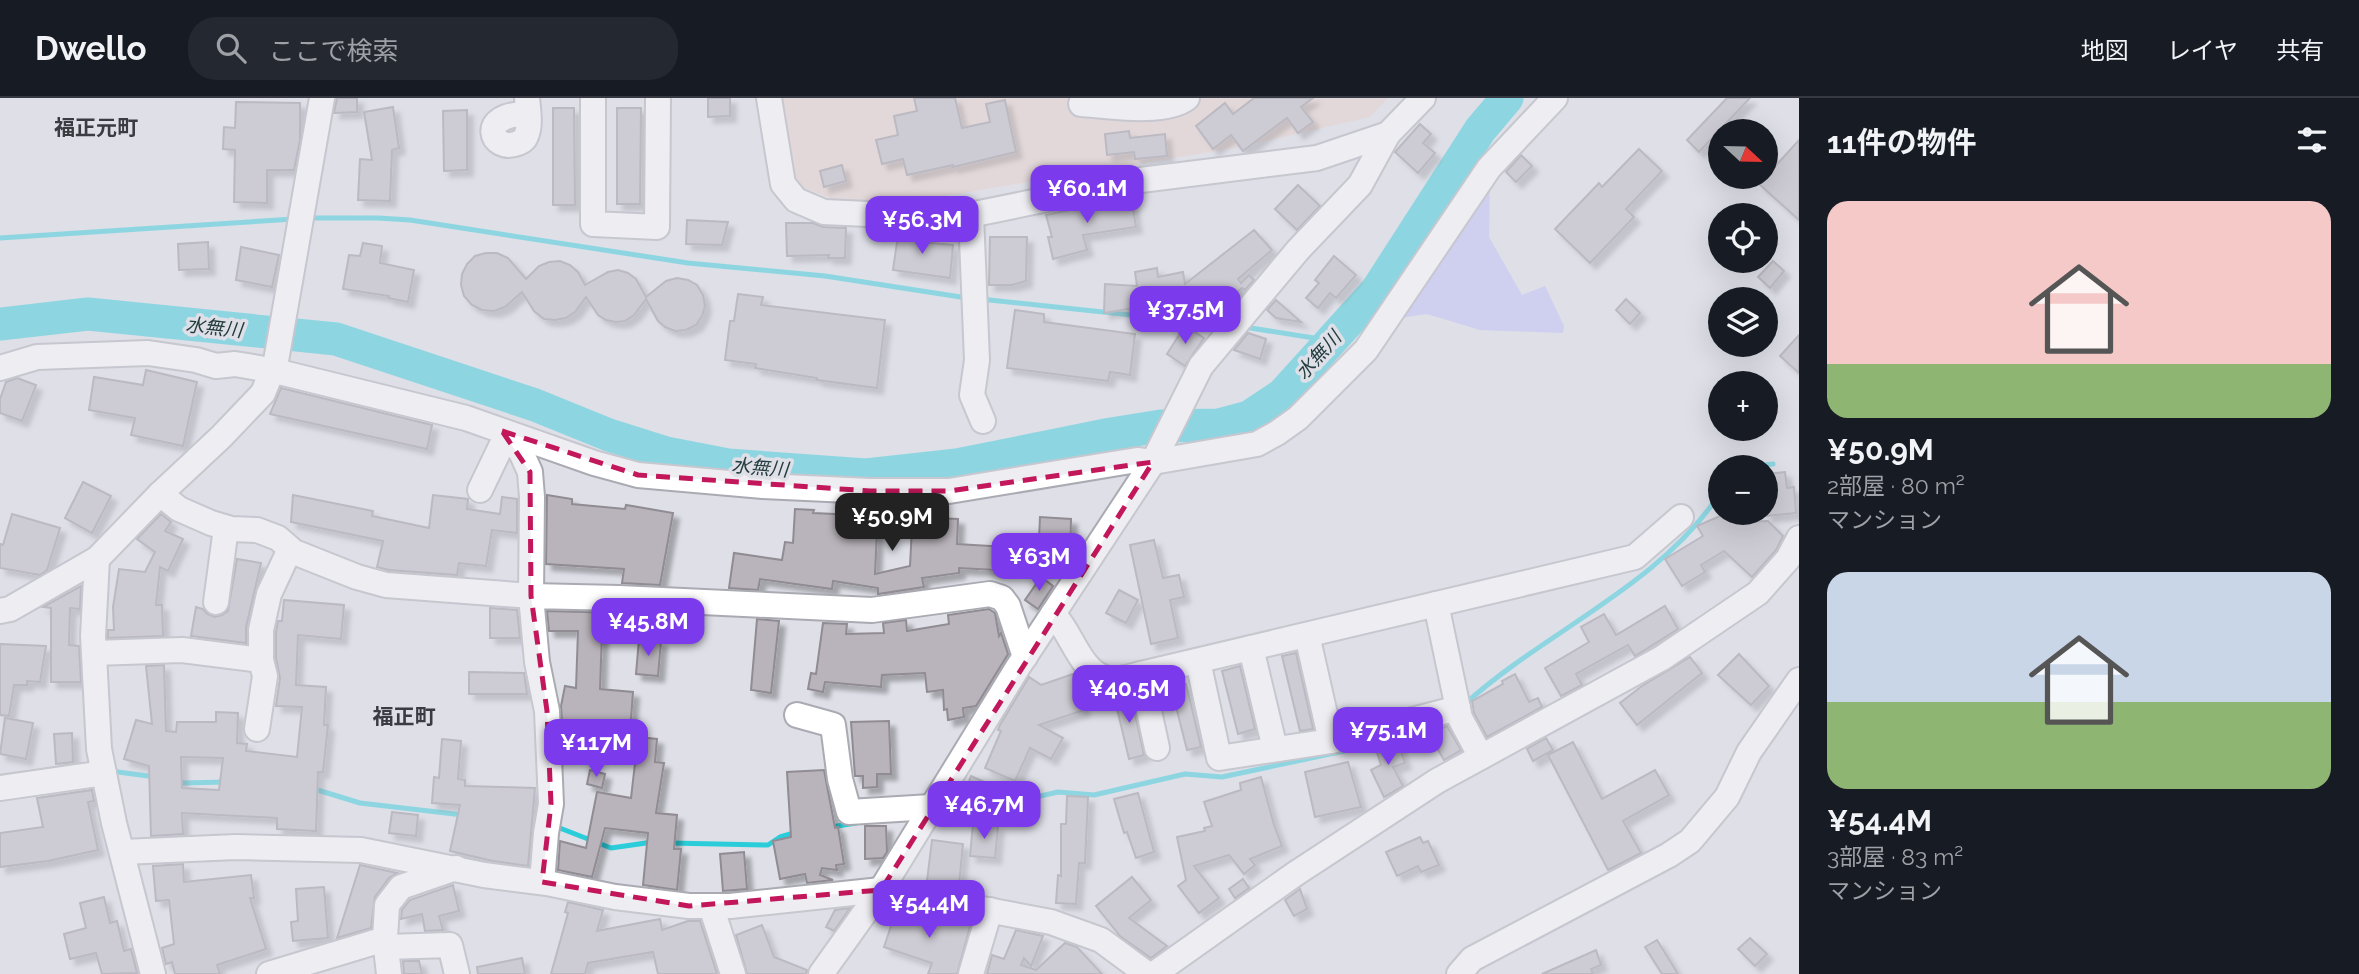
<!DOCTYPE html>
<html lang="ja">
<meta charset="utf-8">
<style>
body{margin:0;font-family:Raleway,"Noto Sans JP",sans-serif;background:#242831;color:#f1f3f6;height:100vh;display:flex;flex-direction:column;font-size:26px;white-space:nowrap}
*{box-sizing:border-box;margin:0}
p{font-size:23px;color:#9ea1a6}
.icon{flex:none;width:38px;height:38px;fill:none;stroke:currentColor;stroke-width:2;stroke-linecap:round;stroke-linejoin:round}
.map{position:relative;flex:1;overflow:hidden}
.sheet{display:flex;flex-direction:column;background:#171b24;width:560px}
.sheet>*{flex:none}
.needle{width:46px;rotate:112deg}
.tools{position:absolute;left:1708px;top:21px;display:grid;gap:14px}
.tools a{display:grid;place-items:center;width:70px;height:70px;border-radius:50%;background:#171b24;box-shadow:0 7px 28px #0002;font-size:35px}
.price{position:absolute;translate:-50% -60px;padding:0 16px;border-radius:14px;background:#7c3aed;color:#fff;font-size:23px;line-height:46px;filter:drop-shadow(0 2px 4px #0008)}
.price::after{content:'';position:absolute;left:50%;top:42px;width:21px;height:16px;margin-left:-10px;background:inherit;clip-path:polygon(0 0,100% 0,50% 100%)}
.price.active{background:#222;color:#fff}
ul{padding:0;list-style:none}
li{display:grid;align-content:center;gap:14px;height:371px;padding:0 28px}
li span{display:grid;place-items:center;height:217px;border-radius:21px;color:#555}
li>.icon{margin-inline-start:auto}
span .icon{width:126px;height:126px;fill:#fffc;stroke-width:1}
li b{font-size:30px}
h2{display:flex;justify-content:space-between;align-items:center;height:84px;padding:0 28px;font-size:30px}
header{display:flex;align-items:center;gap:42px;box-sizing:border-box;height:98px;padding:0 35px;background:#171b24;border-bottom:2px solid #363941}
header strong{font-size:33px}
nav{display:flex;gap:38px;margin-inline-start:auto;font-size:24px}
.search{width:490px;height:63px;background:#242831;display:flex;align-items:center;gap:18px;box-sizing:border-box;padding:0 24px;border-radius:28px;color:#9ea1a6;font-size:26px}
main{display:flex;flex:1;min-height:0}
.map>svg:first-child{display:block}
</style>
<header>
<strong>Dwello</strong>
<div class="search"><svg class="icon" aria-label="search" viewBox="0 0 24 24"><circle cx="10" cy="10" r="6"/><path d="M15 15l6 6"/></svg>ここで検索</div>
<nav><a>地図</a><a>レイヤ</a><a>共有</a></nav>
</header>
<main>
<div class="map">
<svg width="1799" height="876" viewBox="0 0 1799 876">
<defs>
<filter id="shadow"><feDropShadow dx="6" dy="6" stdDeviation="2" flood-color="#0004"/></filter>
</defs>
<rect width="100%" height="100%" fill="#dedfe7"/>
<polygon fill="#e8d0c7" points="781,0 1388,0 1370,19 1240,49 908,104 835,102 802,89 787,71"/>
<polygon fill="#bcbefa" points="1490,77 1489,139 1522,197 1545,188 1564,228 1563,235 1480,232 1427,216 1399,220"/>
<g fill="none" stroke-linecap="round" stroke-linejoin="round">
<g stroke="#2acdd9" stroke-width="5">
<polyline points="307,120 378,120 410,122 688,165 825,178 967,200"/>
<polyline points="0,140 294,121"/>
<polyline points="980,201 1225,227"/>
<polyline points="1244,229 1333,243"/>
<polyline points="1745,369 1773,366"/>
<path d="M1465,606C1545,533 1660,488 1720,395"/>
<polyline points="110,673 156,679"/>
<polyline points="175,683 184,685 225,684"/>
<polyline points="311,690 360,705 463,717"/>
<polyline points="935,722 1058,694 1094,697 1185,676 1222,679 1358,650 1421,631"/>
<polyline points="552,727 611,750 653,744"/>
<polyline points="831,729 856,725"/>
<polyline points="670,745 768,747 780,739 797,734"/>
</g>
<polyline stroke="#2acdd9" stroke-width="33" points="0,226 88,216 336,241 535,307 609,337 666,355 728,367 866,377 957,367 1111,336 1161,328 1219,327 1249,319 1282,297 1377,192 1480,32 1507,0"/>
</g>
<g fill="#b9b4bb" stroke="#918c93" stroke-width="2" fill-rule="evenodd" filter="url(#shadow)">
<polygon points="337,0 357,0 357,14 334,15"/>
<polygon points="708,0 730,0 730,18 708,19"/>
<polygon points="914,0 955,0 962,30 990,24 986,6 1005,2 1016,54 953,69 953,67 907,77 903,61 882,66 876,42 898,37 894,18 917,13"/>
<polygon points="1254,0 1313,0 1301,9 1313,24 1298,35 1287,20 1243,53 1231,37 1213,51 1196,28 1225,5 1233,16"/>
<polygon points="1727,0 1750,0 1699,54 1687,42"/>
<polygon points="236,4 300,5 300,42 294,72 267,72 267,105 234,104 235,52 223,51 224,29 235,30"/>
<polygon points="393,9 399,50 392,52 390,103 358,102 360,61 372,62 364,14"/>
<polygon points="553,10 574,10 575,107 553,107"/>
<polygon points="617,10 641,10 640,106 617,106"/>
<polygon points="467,12 467,72 444,73 443,13"/>
<polygon points="1420,26 1431,36 1423,45 1435,55 1418,75 1395,54"/>
<polygon points="1129,33 1130,40 1165,36 1167,58 1135,61 1134,54 1107,57 1105,36"/>
<polygon points="1799,42 1799,122 1759,86"/>
<polygon points="1639,51 1662,73 1626,111 1634,119 1590,165 1555,131 1599,85 1602,89"/>
<polygon points="1521,57 1532,68 1516,84 1506,74"/>
<polygon points="842,67 846,83 824,89 820,73"/>
<polygon points="1298,87 1320,108 1297,132 1275,111"/>
<polygon points="1131,99 1136,129 1083,137 1087,152 1053,161 1048,139 1052,139 1046,117"/>
<polygon points="687,122 728,124 722,147 686,146"/>
<polygon points="786,125 813,125 823,129 846,130 845,160 828,160 829,157 787,158"/>
<polygon points="1254,132 1272,152 1238,181 1241,185 1249,177 1254,182 1245,192 1242,190 1218,210 1208,197 1104,215 1105,186 1137,188 1135,174 1157,170 1158,179 1183,174 1185,186"/>
<polygon points="906,133 921,133 920,144 953,147 950,180 893,172 898,137 906,138"/>
<polygon points="990,139 1027,139 1026,183 1012,187 989,187"/>
<polygon points="208,144 209,171 179,172 178,146"/>
<polygon points="363,145 382,148 380,165 414,172 408,204 388,200 389,198 343,191 349,157 360,158"/>
<polygon points="241,149 279,157 272,189 236,182"/>
<polygon points="486,155 497,155 508,160 526,181 539,168 549,164 560,163 570,167 578,174 585,187 608,174 618,172 628,175 636,181 646,199 666,183 677,180 688,182 697,187 703,197 705,208 702,218 696,227 686,232 675,233 665,229 658,223 646,201 634,217 625,223 616,224 606,222 598,217 586,199 575,214 566,220 555,222 544,221 534,213 522,194 505,209 494,213 482,212 472,207 464,198 461,187 462,176 467,166 475,158"/>
<polygon points="1334,158 1356,177 1336,200 1330,195 1318,210 1306,200 1319,185 1315,182"/>
<polygon points="1773,163 1784,173 1770,190 1758,179"/>
<polygon points="738,196 763,199 761,207 885,222 877,290 817,282 817,280 755,270 756,266 725,262 730,223 734,223"/>
<polygon points="1626,201 1640,215 1630,226 1616,212"/>
<polygon points="1276,202 1301,224 1276,220 1267,212"/>
<polygon points="1015,212 1044,216 1044,224 1135,236 1130,277 1110,274 1108,283 1007,270"/>
<polygon points="1185,228 1204,240 1185,268 1167,256"/>
<polygon points="1248,235 1266,241 1260,261 1234,252"/>
<polygon points="1799,237 1799,275 1780,258"/>
<polygon points="146,272 197,284 183,348 131,337 135,320 89,312 94,279 143,287"/>
<polygon points="17,280 36,287 22,323 0,315 0,301 6,284"/>
<polygon points="281,290 432,327 427,351 270,316"/>
<polygon points="1785,374 1787,390 1794,389 1796,415 1766,418 1766,376"/>
<polygon points="83,384 111,398 92,435 65,420"/>
<polygon points="293,397 373,413 372,418 429,430 433,397 468,401 467,411 500,416 502,399 517,401 517,435 492,432 486,468 459,465 457,477 389,472 377,469 383,443 291,424"/>
<polygon points="547,397 572,401 572,406 625,411 626,407 673,415 660,487 622,485 624,471 546,466"/>
<polygon points="858,410 878,411 875,476 910,468 912,430 916,430 917,416 935,417 935,420 958,421 957,446 1007,449 1008,438 1039,441 1040,419 1071,421 1070,464 1064,472 1037,471 1038,468 996,464 996,472 959,470 959,475 922,480 924,489 878,496 878,490 833,483 832,491 760,481 758,492 729,490 734,455 782,462 785,444 793,445 795,411 814,412 813,415 858,417"/>
<polygon points="1727,415 1733,415 1737,424 1768,423 1783,438 1776,452 1752,479 1724,453 1701,467 1705,474 1682,488 1665,461 1703,438 1697,428"/>
<polygon points="12,416 60,430 47,472 40,477 0,470 0,446 3,447"/>
<polygon points="161,416 171,424 165,433 183,441 168,473 160,469 156,507 162,507 163,538 108,540 108,532 114,532 113,509 119,471 145,474 155,454 137,441"/>
<polygon points="1154,442 1163,480 1179,477 1184,499 1170,502 1178,540 1151,546 1130,447"/>
<polygon points="237,461 261,465 246,529 246,545 191,538 196,509 203,511 207,516 215,519 222,517 228,513"/>
<polygon points="1041,479 1053,488 1038,511 1025,502"/>
<polygon points="81,488 80,511 70,510 69,547 79,548 81,584 51,584 51,510 43,509"/>
<polygon points="1119,492 1138,502 1126,525 1106,515"/>
<path d="M284,502L344,507L341,541L298,537L296,587L326,589L324,627H328L323,674H318L316,733L277,731V720L182,715L183,736L151,738L149,668L124,661L136,622L152,626L146,568L164,567L166,633L176,634L177,624H216V614L238,615L237,645L247,646L246,653L297,659L302,609L276,608L280,580L276,560V534L278,523H282ZM181,659L223,660L219,692L182,690Z"/>
<polygon points="1665,508 1678,531 1635,558 1628,547 1576,576 1582,587 1561,598 1545,570 1589,544 1581,529 1604,516 1616,537"/>
<polygon points="490,510 517,512 520,540 490,540"/>
<polygon points="989,511 995,515 999,538 1001,535 1008,556 976,608 963,610 964,619 948,622 947,611 944,612 943,592 927,594 925,575 882,577 881,589 825,584 823,594 808,591 811,575 816,576 823,525 847,526 846,536 884,535 883,525 906,522 907,533 949,526 948,517"/>
<polygon points="547,513 617,515 615,535 602,534 600,591 633,594 629,647 598,644 563,637 561,608 565,588 576,590 578,533 549,533"/>
<polygon points="655,517 673,517 672,531 655,531"/>
<polygon points="757,521 779,523 771,595 751,592"/>
<polygon points="639,541 661,543 658,578 636,576"/>
<polygon points="0,546 46,548 40,584 27,583 27,587 14,587 9,618 0,617"/>
<polygon points="1296,555 1313,631 1300,633 1282,558"/>
<polygon points="1739,556 1769,588 1751,607 1718,577"/>
<polygon points="1690,559 1702,575 1637,627 1620,605 1642,588"/>
<polygon points="1240,568 1255,631 1238,636 1222,573"/>
<polygon points="469,574 524,575 527,596 469,596"/>
<polygon points="1073,576 1084,612 1039,627 1063,640 1051,661 1030,650 1015,683 985,670 1001,633 998,632 1000,627 1029,579 1041,587"/>
<polygon points="1515,576 1529,604 1538,600 1542,609 1487,639 1474,615 1472,603 1503,586 1502,583"/>
<polygon points="1186,586 1201,649 1187,652 1171,589"/>
<polygon points="1130,594 1144,657 1129,661 1114,598"/>
<polygon points="5,620 33,625 26,661 0,656"/>
<polygon points="889,623 891,676 877,676 877,689 863,690 863,678 855,678 851,624"/>
<polygon points="1447,628 1461,652 1444,662 1429,636"/>
<polygon points="72,635 73,664 56,666 54,636"/>
<polygon points="638,639 657,641 655,664 664,665 656,715 677,717 674,751 681,751 677,792 643,787 648,735 605,730 592,779 558,772 560,743 586,750 597,694 631,700"/>
<polygon points="1546,640 1553,652 1533,663 1527,651"/>
<polygon points="442,641 461,643 458,681 465,682 465,688 535,690 528,768 493,763 450,753 460,707 432,705 434,679 439,680"/>
<polygon points="1397,641 1405,665 1393,669 1403,688 1384,699 1371,672 1381,667 1375,648"/>
<polygon points="1573,644 1602,701 1655,672 1669,697 1623,723 1641,755 1608,772 1548,657"/>
<polygon points="1348,664 1361,709 1315,719 1305,674"/>
<polygon points="590,672 605,676 602,690 587,686"/>
<polygon points="824,672 835,730 838,729 844,766 836,767 837,772 822,770 820,777 833,782 807,785 805,776 780,781 773,743 791,739 787,674"/>
<polygon points="971,678 991,687 983,707 963,699"/>
<polygon points="1261,679 1274,727 1282,748 1250,761 1255,767 1244,776 1229,757 1194,768 1219,800 1199,815 1178,788 1186,782 1177,739 1205,733 1204,730 1212,728 1204,704 1241,692 1240,685"/>
<polygon points="92,692 94,703 88,704 98,752 48,763 0,769 0,735 43,729 37,700"/>
<polygon points="1138,695 1154,754 1136,760 1127,734 1124,735 1114,701"/>
<polygon points="1067,698 1088,699 1085,765 1079,765 1076,806 1056,805 1058,777 1061,778 1061,726 1066,726"/>
<polygon points="392,714 418,717 416,738 389,735"/>
<polygon points="973,726 998,728 995,760 970,758"/>
<polygon points="865,728 886,728 887,754 883,760 865,761"/>
<polygon points="1420,739 1423,745 1428,743 1439,767 1421,774 1418,768 1397,778 1386,754"/>
<polygon points="932,742 963,746 959,786 927,783"/>
<polygon points="744,754 747,791 723,793 720,756"/>
<polygon points="183,766 184,784 251,777 254,800 250,800 266,851 217,867 220,876 175,876 172,864 166,866 162,850 174,846 169,802 156,803 153,768"/>
<polygon points="360,767 397,775 389,780 375,799 371,830 337,840"/>
<polygon points="1132,779 1151,802 1129,820 1167,848 1151,860 1120,838 1096,808"/>
<polygon points="1243,781 1249,790 1235,800 1229,791"/>
<polygon points="453,787 459,813 439,818 443,832 425,833 422,816 401,821 402,812 410,802"/>
<polygon points="324,789 328,840 293,843 291,824 298,823 296,791"/>
<polygon points="1300,791 1307,811 1294,818 1285,802"/>
<polygon points="104,799 110,825 117,823 124,853 131,851 137,875 102,876 96,855 70,861 64,836 86,830 80,805"/>
<polygon points="568,804 603,812 597,833 660,821 662,832 688,823 700,823 717,876 658,876 653,854 588,865 585,876 551,876 568,815 565,814"/>
<polygon points="850,810 834,833 826,829 835,812"/>
<polygon points="897,810 971,825 957,876 928,876 932,865 884,849"/>
<polygon points="762,827 774,859 807,872 806,876 747,876 736,837"/>
<polygon points="1016,832 1043,838 1031,868 1024,860 1021,867 1036,872 1065,845 1077,849 1102,876 987,876 992,857 1004,861"/>
<polygon points="1750,840 1767,856 1755,868 1738,851"/>
<polygon points="1657,842 1678,876 1662,876 1645,849"/>
<polygon points="1596,852 1601,867 1591,871 1593,876 1542,876"/>
<polygon points="522,860 525,876 478,876 477,869"/>
<polygon points="403,863 419,863 422,876 404,876"/>
</g>
<g fill="none" stroke-linecap="round" stroke-linejoin="round">
<defs>
<g id="minor">
<path d="M527,0C528,11 531,28 526,38C524,43 522,43 518,45C491,56 476,15 528,16"/>
<polyline points="593,0 593,126 657,129 658,0"/>
<polyline points="769,0 783,86 796,102 824,114 955,120 1141,82 1317,60 1388,36"/>
<path d="M1081,6C1109,8 1165,17 1187,0"/>
<polyline points="971,117 977,262 972,297 983,323"/>
<polyline points="0,270 37,259 148,255 196,262 216,268 235,266 271,272 466,320 594,365 638,377 763,388 870,393 949,393 1137,362 1153,364 1257,346 1277,335 1298,320 1366,252 1489,70 1555,0"/>
<polyline points="480,392 506,338"/>
<polyline points="160,396 179,411 211,425 231,431 257,432 278,440 294,454 357,479 386,487 531,498 532,399 530,374 521,354 503,334"/>
<polyline points="216,504 226,430"/>
<polyline points="1436,506 1460,620 1481,659"/>
<polyline points="0,513 10,511 97,461"/>
<path d="M1053,516C1072,534 1080,576 1109,581C1118,583 1132,578 1141,576L1635,459L1681,419"/>
<polyline points="1307,537 1331,643"/>
<polyline points="1251,550 1275,651"/>
<polyline points="94,555 182,552 261,562"/>
<polyline points="1198,563 1219,660 1331,643 1458,610"/>
<polyline points="1141,576 1157,650"/>
<polyline points="797,617 833,627 840,681 849,714 931,709"/>
<polyline points="257,631 265,578 261,562 261,532 269,496 290,451"/>
<polyline points="0,690 104,675"/>
<polyline points="123,754 236,749 361,752 484,777 547,785 615,799 689,808 730,808 881,792 1051,824 1101,842 1147,876"/>
<polyline points="542,784 546,735 551,706 547,613 537,564 531,498 619,500 872,512 990,496 1002,500 1008,508 1025,559"/>
<polyline points="711,808 733,876"/>
<polyline points="385,841 387,807 401,789 456,770"/>
<polyline points="386,849 450,847 457,876"/>
<polyline points="153,876 114,725 99,651 93,538 97,461 160,396 221,339 263,295 276,263 322,0"/>
<polyline points="269,876 385,841 389,876"/>
<polyline points="821,876 881,792 1018,569 1153,364 1201,268 1298,152 1360,87 1388,36 1423,0"/>
<polyline points="971,876 990,812"/>
<polyline points="1154,876 1295,776 1437,683 1662,560 1758,495 1788,461 1799,440"/>
<polyline points="1459,876 1472,861 1669,757 1690,743 1727,699 1749,654 1799,582"/>
</g>
</defs>
<use href="#minor" stroke="#aaaab3" stroke-width="28"/>
<use href="#minor" stroke="#fff" stroke-width="24"/>
</g>
<path d="M0 0H1799V876H0ZM502,333L638,377L870,393H949L1153,364L881,792L689,808L542,784L551,706L547,613L531,498L530,374Z" fill="#dedfe7" fill-opacity=".55" fill-rule="evenodd"/>
<path fill="none" stroke="#c2185b" stroke-width="5" stroke-dasharray="14 9" stroke-linejoin="round" d="M502,333L638,377L870,393H949L1153,364L881,792L689,808L542,784L551,706L547,613L531,498L530,374Z"/>
<g text-anchor="middle" dominant-baseline="central" stroke-width="7" stroke-linejoin="round" paint-order="stroke">
<g font-size="19" font-style="italic" fill="#233c3e" stroke="#dedfe7">
<text transform="translate(214 229) rotate(6)">水無川</text>
<text transform="translate(1318 257) rotate(-48)">水無川</text>
<text transform="translate(760 369) rotate(5)">水無川</text>
</g>
<g font-size="21" font-weight="bold" fill="#3b3b42" stroke="#dedfe7">
<text x="96" y="29">福正元町</text>
<text x="404" y="618">福正町</text>
</g>
</g>
</svg>
<div class="tools">
<a><svg class="needle" viewBox="-14 -14 28 28"><path d="M0-13l5 13h-10z" fill="#e53935"/><path d="M0 13l5-13h-10z" fill="#9ea1a6"/></svg></a>
<a><svg class="icon" aria-label="locate" viewBox="0 0 24 24"><circle cx="12" cy="12" r="6"/><path d="M12 2v4M12 18v4M2 12h4M18 12h4"/></svg></a>
<a><svg class="icon" aria-label="layers" viewBox="0 0 24 24"><path d="M12 4l9 5-9 5-9-5zM3 14l9 5 9-5"/></svg></a>
<a>+</a>
<a>−</a>
</div>
<b class="price" style="left:1087px;top:127px">¥60.1M</b>
<b class="price" style="left:922px;top:158px">¥56.3M</b>
<b class="price" style="left:1185px;top:248px">¥37.5M</b>
<b class="price active" style="left:892px;top:455px">¥50.9M</b>
<b class="price" style="left:1039px;top:495px">¥63M</b>
<b class="price" style="left:648px;top:560px">¥45.8M</b>
<b class="price" style="left:1129px;top:627px">¥40.5M</b>
<b class="price" style="left:1388px;top:669px">¥75.1M</b>
<b class="price" style="left:596px;top:681px">¥117M</b>
<b class="price" style="left:984px;top:743px">¥46.7M</b>
<b class="price" style="left:929px;top:842px">¥54.4M</b>
</div>
<section class="sheet">
<h2>11件の物件<svg class="icon" aria-label="filters" viewBox="0 0 24 24"><path d="M4 7h16M4 17h16"/><circle cx="9" cy="7" r="2"/><circle cx="15" cy="17" r="2"/></svg></h2>
<ul>
<li><span style="background:linear-gradient(#f6c9c9 75%,#8fb573 0)"><svg class="icon" aria-label="home" viewBox="0 0 24 24"><path d="M3 11l9-7 9 7M6 9v11h12V9"/></svg></span><div><b>¥50.9M</b><p>2部屋 · 80 m²</p><p>マンション</p></div></li>
<li><span style="background:linear-gradient(#c9d6e8 60%,#8fb573 0)"><svg class="icon" aria-label="home" viewBox="0 0 24 24"><path d="M3 11l9-7 9 7M6 9v11h12V9"/></svg></span><div><b>¥54.4M</b><p>3部屋 · 83 m²</p><p>マンション</p></div></li>
</ul>
</section>
</main>
